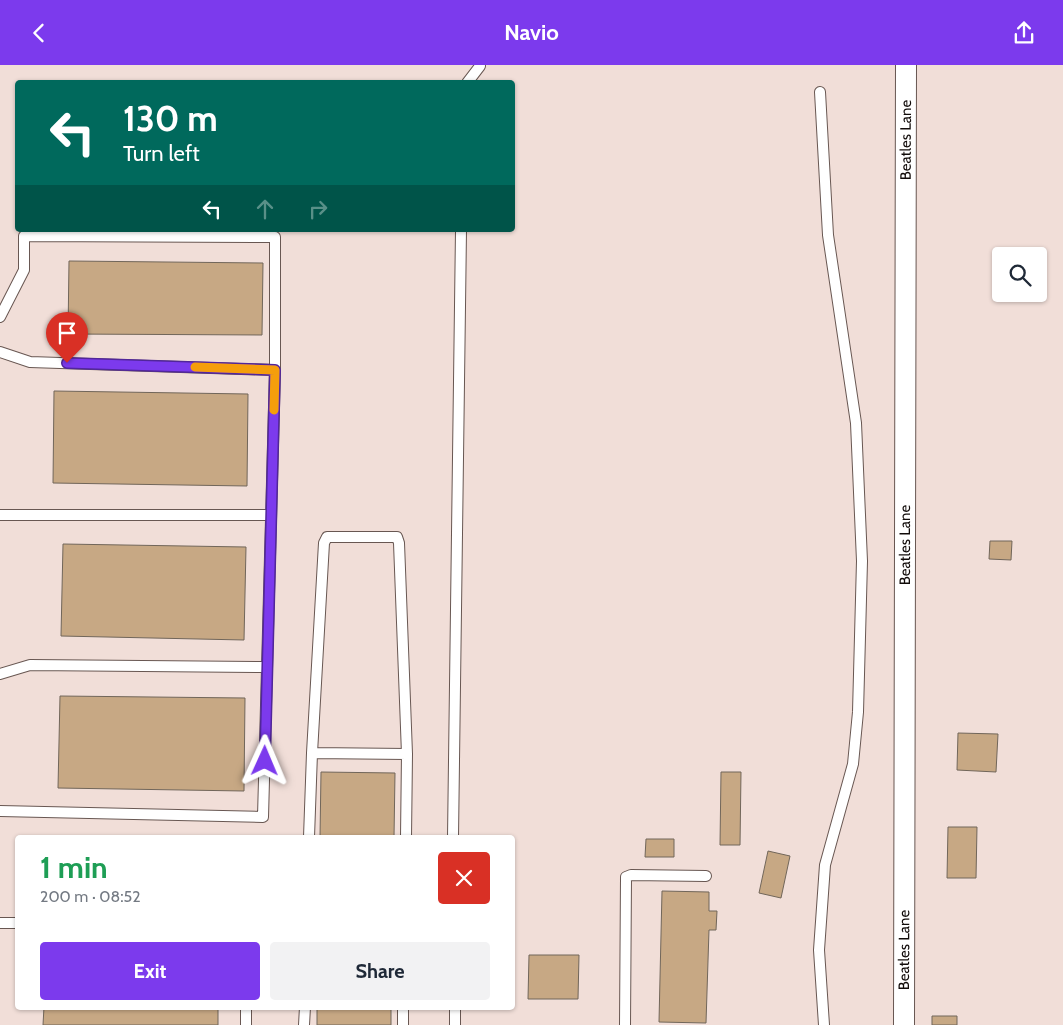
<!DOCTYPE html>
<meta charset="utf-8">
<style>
body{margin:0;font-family:Cabin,sans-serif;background:#f2f2f3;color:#1f2937;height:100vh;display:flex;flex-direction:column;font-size:19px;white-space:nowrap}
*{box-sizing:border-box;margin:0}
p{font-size:16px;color:#747a83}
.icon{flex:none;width:28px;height:28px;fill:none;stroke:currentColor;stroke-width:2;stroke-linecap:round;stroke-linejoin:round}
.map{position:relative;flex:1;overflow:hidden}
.drawer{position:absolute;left:15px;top:770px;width:500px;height:175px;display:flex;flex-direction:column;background:#fff;border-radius:5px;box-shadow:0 1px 4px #0004}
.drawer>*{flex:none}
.top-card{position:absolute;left:15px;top:15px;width:500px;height:152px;border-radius:5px;box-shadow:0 1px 4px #0004;background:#00695c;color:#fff;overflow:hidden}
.buttons{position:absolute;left:992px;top:182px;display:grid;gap:10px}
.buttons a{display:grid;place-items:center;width:55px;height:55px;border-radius:5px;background:#fff;box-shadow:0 1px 4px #0004;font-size:25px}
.pin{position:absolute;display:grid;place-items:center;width:42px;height:42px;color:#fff;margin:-51px -21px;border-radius:50% 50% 50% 0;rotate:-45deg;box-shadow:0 0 5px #0007}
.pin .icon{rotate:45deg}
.me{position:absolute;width:55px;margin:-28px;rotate:1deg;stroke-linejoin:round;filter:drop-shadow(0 0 4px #0008)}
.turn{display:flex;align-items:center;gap:18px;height:105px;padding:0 25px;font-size:22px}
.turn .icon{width:65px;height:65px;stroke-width:2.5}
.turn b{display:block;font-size:35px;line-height:42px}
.lanes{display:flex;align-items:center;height:48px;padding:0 25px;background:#0003;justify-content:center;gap:25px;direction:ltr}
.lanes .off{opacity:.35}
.round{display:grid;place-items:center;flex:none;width:52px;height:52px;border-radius:5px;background:#f2f2f3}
.summary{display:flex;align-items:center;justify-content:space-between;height:85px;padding:0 25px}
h1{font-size:30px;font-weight:700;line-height:38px;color:#1e9e55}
.cta{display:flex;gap:10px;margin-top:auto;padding:10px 25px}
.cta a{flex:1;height:58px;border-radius:5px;background:#7c3aed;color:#fff;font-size:20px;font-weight:700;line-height:58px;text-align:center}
.cta a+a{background:#f2f2f3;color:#1f2937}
header{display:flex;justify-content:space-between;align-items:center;height:65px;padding:0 25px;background:#7c3aed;color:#fff;font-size:22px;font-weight:700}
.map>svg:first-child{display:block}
.building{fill:#c7a884;stroke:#71665a}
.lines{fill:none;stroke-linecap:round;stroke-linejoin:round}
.service-casing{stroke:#685752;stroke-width:12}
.minor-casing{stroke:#685752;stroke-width:22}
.service{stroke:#fff;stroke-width:10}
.minor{stroke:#fff;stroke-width:20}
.route-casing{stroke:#51269a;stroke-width:12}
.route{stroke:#7c3aed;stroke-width:9}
.slow{stroke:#f59e0b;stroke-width:9}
.labels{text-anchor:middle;stroke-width:4;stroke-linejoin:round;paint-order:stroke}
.street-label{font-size:15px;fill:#100a08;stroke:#fff}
</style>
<header><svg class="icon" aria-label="back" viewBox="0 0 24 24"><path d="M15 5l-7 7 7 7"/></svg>Navio<svg class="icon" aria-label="share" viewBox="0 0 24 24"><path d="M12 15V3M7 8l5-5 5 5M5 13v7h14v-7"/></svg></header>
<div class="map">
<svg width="1063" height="960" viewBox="0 0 1063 960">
<rect width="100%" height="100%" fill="#f1ded8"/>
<!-- building -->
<path class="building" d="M 69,196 L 263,198 L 262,270 L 68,269 Z
M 54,326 L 248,329 L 247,421 L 53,418 Z
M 990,476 L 1012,476 L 1011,495 L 989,494 Z
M 63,479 L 246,482 L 244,575 L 61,571 Z
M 60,631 L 245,633 L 244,726 L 58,723 Z
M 958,668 L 998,669 L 996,707 L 957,705 Z
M 321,707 L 395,708 L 394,772 L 320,772 Z
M 721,707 L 741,707 L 740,780 L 720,780 Z
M 948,762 L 977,762 L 976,813 L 947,813 Z
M 646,774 L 674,774 L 674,792 L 645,792 Z
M 768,786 L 790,791 L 781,833 L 759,828 Z
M 662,826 L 709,827 L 709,846 L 717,846 L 716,865 L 709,865 L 706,958 L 659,957 Z
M 529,890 L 579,890 L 578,934 L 528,934 Z
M 44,942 L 218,942 L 218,960 L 43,960 Z
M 317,942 L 391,942 L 391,960 L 317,960 Z
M 932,951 L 957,951 L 957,960 L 932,960 Z"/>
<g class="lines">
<!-- service casing -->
<g class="service-casing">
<path id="service" d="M 467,18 L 480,1
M 820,27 L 828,170 L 856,358 L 862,496 L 858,647 L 853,699 L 825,800 L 819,885 L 824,960
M 0,252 L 24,205 L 24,171 L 275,172 L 275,305 L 30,297 L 0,287
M 0,450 L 271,450
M 0,609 L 30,600 L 267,602
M 312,688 L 407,689
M 0,746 L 263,752 L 275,305
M 309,772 L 312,688 L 324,478 L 327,472 L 397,472 L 399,478 L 407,689 L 406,772
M 453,772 L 461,165
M 0,858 L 18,858
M 246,960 L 246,942
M 304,960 L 305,942
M 403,960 L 403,942
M 455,960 L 455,942
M 625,960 L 626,812 L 631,810 L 706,811"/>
</g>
<!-- minor casing -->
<g class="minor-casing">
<g id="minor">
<path id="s1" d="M 904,960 L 906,0"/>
</g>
</g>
<!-- service -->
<use href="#service" class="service"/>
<!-- minor -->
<use href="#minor" class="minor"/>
</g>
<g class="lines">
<!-- route casing -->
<g class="route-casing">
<path id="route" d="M 67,298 L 275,305 L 265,696"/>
</g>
<!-- route -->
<use href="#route" class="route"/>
<!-- slow -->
<path class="slow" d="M 195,302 L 275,305 L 274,345"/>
</g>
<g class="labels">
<!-- street labels -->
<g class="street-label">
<text dy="5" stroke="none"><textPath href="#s1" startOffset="885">Beatles Lane</textPath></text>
<text dy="5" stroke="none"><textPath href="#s1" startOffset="480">Beatles Lane</textPath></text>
<text dy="5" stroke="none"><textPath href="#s1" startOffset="75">Beatles Lane</textPath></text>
</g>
</g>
</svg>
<div class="buttons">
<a><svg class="icon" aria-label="search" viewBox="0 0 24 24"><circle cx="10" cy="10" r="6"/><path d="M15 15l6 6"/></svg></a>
</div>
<div class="pin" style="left:67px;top:298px;background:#d93025"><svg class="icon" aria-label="arrive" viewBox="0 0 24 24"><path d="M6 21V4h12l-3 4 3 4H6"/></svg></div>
<svg class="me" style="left:265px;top:696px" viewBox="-20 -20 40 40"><path d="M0-17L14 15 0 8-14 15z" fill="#7c3aed" stroke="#fff" stroke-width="4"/></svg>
<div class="top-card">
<div class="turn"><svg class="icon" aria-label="left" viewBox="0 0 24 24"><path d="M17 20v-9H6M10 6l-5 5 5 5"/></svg><div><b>130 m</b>Turn left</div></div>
<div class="lanes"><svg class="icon" aria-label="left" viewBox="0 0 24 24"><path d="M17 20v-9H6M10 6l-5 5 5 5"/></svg><svg class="icon off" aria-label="ahead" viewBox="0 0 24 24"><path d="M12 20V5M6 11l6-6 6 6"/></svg><svg class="icon off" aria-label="right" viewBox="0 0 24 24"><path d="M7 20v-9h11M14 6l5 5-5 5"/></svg></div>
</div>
<section class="drawer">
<div class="summary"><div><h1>1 min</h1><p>200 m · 08:52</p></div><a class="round" style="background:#d93025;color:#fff"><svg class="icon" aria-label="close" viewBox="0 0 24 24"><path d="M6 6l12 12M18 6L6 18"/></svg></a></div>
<div class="cta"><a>Exit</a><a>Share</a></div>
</section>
</div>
